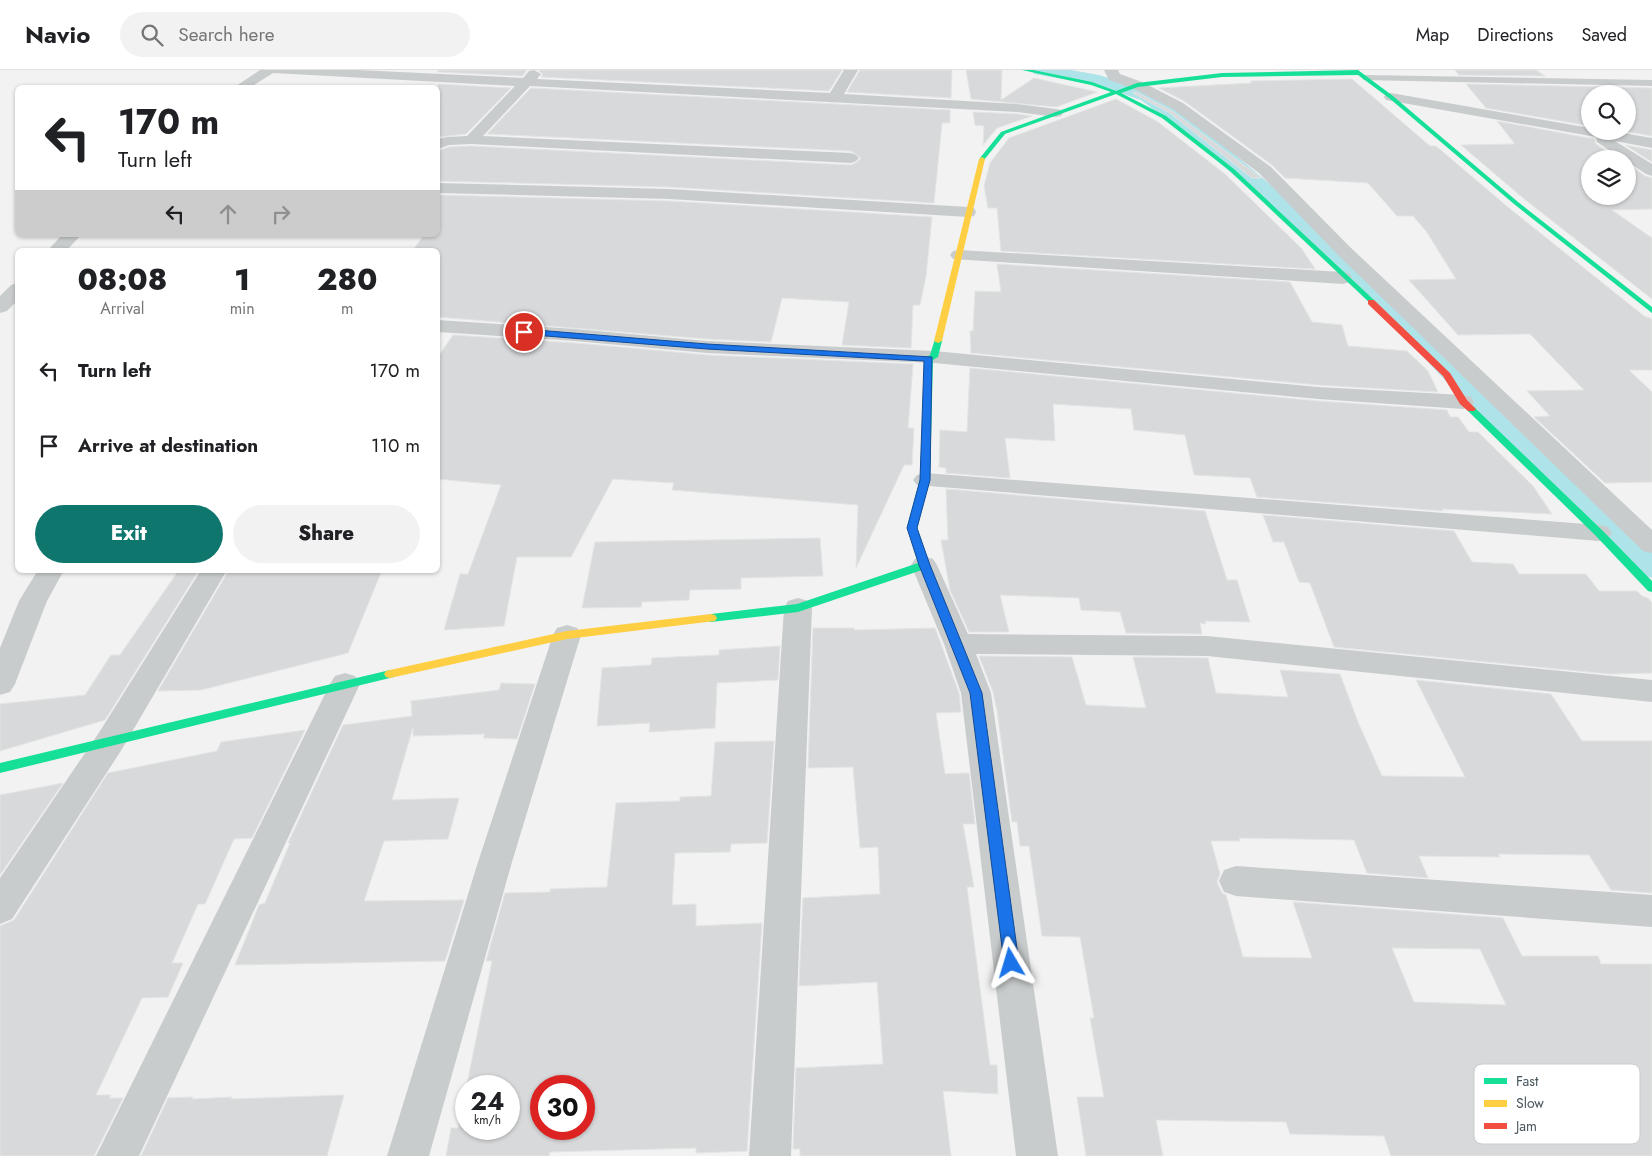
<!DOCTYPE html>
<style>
body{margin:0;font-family:Jost,sans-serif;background:#f2f2f2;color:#202124;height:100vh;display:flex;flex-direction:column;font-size:19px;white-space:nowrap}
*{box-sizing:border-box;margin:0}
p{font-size:16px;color:#757577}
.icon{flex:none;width:28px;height:28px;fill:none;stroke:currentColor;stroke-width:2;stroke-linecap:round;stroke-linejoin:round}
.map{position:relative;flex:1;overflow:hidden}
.side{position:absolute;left:15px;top:178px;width:425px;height:325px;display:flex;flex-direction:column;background:#fff;border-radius:8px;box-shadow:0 1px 4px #0004}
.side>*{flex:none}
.banner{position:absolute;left:15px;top:15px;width:425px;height:152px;border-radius:8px;box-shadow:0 1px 4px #0004;background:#fff;color:#202124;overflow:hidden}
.tools{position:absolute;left:1581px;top:15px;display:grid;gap:10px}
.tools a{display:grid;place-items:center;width:55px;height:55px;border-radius:50%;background:#fff;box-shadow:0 1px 4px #0004;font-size:25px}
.speed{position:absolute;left:455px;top:1005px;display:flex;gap:10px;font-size:25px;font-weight:700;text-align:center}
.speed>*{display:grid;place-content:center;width:65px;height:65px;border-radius:50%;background:#fff;box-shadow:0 1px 4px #0004;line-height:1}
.speed small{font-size:12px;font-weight:400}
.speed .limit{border:8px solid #d22;background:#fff;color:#111}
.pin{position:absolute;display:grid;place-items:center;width:42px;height:42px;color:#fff;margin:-21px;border:2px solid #fff;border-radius:50%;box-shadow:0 1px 5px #0007}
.me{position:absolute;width:55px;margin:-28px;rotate:353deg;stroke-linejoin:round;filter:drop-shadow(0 0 4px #0008)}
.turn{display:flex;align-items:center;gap:18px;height:105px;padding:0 20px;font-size:22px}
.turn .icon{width:65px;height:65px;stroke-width:2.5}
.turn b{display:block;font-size:35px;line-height:42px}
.lanes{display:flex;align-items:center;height:48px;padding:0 20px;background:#0003;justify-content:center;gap:25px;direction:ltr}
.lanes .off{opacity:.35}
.eta{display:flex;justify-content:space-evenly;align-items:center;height:85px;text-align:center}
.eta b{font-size:30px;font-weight:800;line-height:35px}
.button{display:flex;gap:10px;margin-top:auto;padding:10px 20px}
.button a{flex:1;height:58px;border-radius:30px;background:#0f766e;color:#fff;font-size:20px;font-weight:800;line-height:58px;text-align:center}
.button a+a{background:#f2f2f2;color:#202124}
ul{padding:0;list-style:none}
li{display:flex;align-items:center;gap:15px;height:75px;padding:0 20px}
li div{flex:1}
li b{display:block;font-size:19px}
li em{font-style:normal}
header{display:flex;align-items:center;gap:30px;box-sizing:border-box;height:70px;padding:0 25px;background:#fff;border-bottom:1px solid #e0e0e0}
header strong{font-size:24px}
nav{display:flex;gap:28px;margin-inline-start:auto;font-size:18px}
.search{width:350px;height:45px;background:#f2f2f2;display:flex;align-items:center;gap:12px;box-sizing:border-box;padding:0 18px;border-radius:28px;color:#757577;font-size:19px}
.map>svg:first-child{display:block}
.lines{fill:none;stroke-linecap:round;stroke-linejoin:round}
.canal{fill:#afe3ea;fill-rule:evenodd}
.building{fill:#d8d9da;stroke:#e3e4e4;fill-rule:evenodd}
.lane{fill:#c9cccd;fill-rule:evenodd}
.street{fill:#c9cccd;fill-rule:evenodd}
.fast{fill:#16e098;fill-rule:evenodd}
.slow{fill:#ffcf43;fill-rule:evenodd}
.jam{fill:#f24e42;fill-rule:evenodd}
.route{fill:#1a73e8;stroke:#114b97}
.key{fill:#fff;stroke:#c8ccce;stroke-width:1}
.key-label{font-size:14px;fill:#49555d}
</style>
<header>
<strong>Navio</strong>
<div class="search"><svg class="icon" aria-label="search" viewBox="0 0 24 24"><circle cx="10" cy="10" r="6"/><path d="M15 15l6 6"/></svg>Search here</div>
<nav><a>Map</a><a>Directions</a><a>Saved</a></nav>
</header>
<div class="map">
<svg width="1652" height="1086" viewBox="0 0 1652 1086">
<rect width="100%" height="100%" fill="#f2f2f2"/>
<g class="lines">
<!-- canal -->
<path class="canal" d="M 1031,0 L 1071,0 L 1099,5 L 1153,22 L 1208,62 L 1298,138 L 1415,247 L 1495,330 L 1652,476 L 1652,508 L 1640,504 L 1475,342 L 1397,259 L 1282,148 L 1194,70 L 1141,30 L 1096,15 L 1034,4 Z"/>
</g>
<!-- building -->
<path class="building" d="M 438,0 L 527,0 L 522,6 L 438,2 Z
M 538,0 L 842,0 L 829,21 L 541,7 L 543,4 Z
M 860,0 L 952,0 L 951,28 L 847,22 Z
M 966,0 L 1002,0 L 1001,30 L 1034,8 L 1097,22 L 1056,37 L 971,29 Z
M 1455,0 L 1536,0 L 1545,6 L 1459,5 Z
M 1352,9 L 1430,76 L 1436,76 L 1509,138 L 1644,246 L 1652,249 L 1652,300 L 1629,300 L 1652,322 L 1652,412 L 1605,413 L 1534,347 L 1550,346 L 1527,321 L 1584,320 L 1530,264 L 1458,265 L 1409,210 L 1456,209 L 1426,161 L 1413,146 L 1397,146 L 1368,113 L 1285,108 L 1272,95 L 1184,31 L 1159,18 L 1252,13 L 1250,11 Z
M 438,14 L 511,18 L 466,64 L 438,67 Z
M 1466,14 L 1652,18 L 1652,66 L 1624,61 L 1628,61 L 1628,24 L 1590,24 L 1590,56 L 1486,38 Z
M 531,18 L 950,40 L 950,53 L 942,53 L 934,133 L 669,117 L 438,111 L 438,81 L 449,77 L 471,76 L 851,95 L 857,92 L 861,88 L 851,81 L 487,64 Z
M 1136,22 L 1172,41 L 1261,108 L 1252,108 L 1170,43 L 1133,23 Z
M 1116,29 L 1158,52 L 1225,104 L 1302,179 L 1315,199 L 1001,181 L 997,138 L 988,138 L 984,116 L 990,93 L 1009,68 Z
M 973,42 L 1017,44 L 1032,46 L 997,58 L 983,75 L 984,56 L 975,55 Z
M 1497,51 L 1594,69 L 1596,74 L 1618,89 L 1590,89 L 1590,126 L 1628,126 L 1628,94 L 1645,106 L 1652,108 L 1652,139 L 1612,140 L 1652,168 L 1652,229 L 1523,128 L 1461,75 L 1515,74 Z
M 1625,75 L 1652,80 L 1652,92 Z
M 438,125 L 669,131 L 932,147 L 926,206 L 920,235 L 913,235 L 911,278 L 842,275 L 849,232 L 782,228 L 771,272 L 707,269 L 438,247 L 438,180 L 413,180 L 424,165 L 438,165 Z
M 997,194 L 1290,212 L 1312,252 L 1342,255 L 1348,276 L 1407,281 L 1428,301 L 1438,322 L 1318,315 L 971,283 L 970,261 L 973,261 L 975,221 L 1001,222 Z
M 453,265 L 575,273 L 707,285 L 913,294 L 908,358 L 914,358 L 912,395 L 904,395 L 856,498 L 858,435 L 672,420 L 674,413 L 613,409 L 571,487 L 517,487 L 504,556 L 444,560 L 460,504 L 468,504 L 501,415 L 438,409 L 438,287 Z
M 970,298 L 1318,331 L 1447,340 L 1450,347 L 1458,347 L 1469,362 L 1478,362 L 1533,416 L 1552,444 L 1442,439 L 1443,441 L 1257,427 L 1250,408 L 1194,405 L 1185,365 L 1134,360 L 1131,339 L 1053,334 L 1055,371 L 1005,368 L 1010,408 L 946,403 L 946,398 L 939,397 L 940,360 L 967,362 Z
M 946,419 L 1205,441 L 1227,510 L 1237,510 L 1250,552 L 1205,551 L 1206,554 L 1200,553 L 1202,564 L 1126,563 L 1120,542 L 1081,540 L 1079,528 L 1000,525 L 1009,562 L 969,562 L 950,520 L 941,470 L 948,470 Z
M 1263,445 L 1454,461 L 1472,492 L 1513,494 L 1519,504 L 1586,504 L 1599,521 L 1637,521 L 1642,526 L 1648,528 L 1652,533 L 1652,603 L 1609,604 L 1334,577 L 1310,513 L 1299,512 L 1284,472 L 1273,472 Z
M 820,468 L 823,506 L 741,508 L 741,519 L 690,520 L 689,530 L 642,532 L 641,537 L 582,538 L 595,472 Z
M 179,500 L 199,500 L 105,650 L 0,681 L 0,634 L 85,625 L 111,585 L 120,585 Z
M 229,500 L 382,500 L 348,583 L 201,620 L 158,621 Z
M 813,558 L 854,558 L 854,560 L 935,558 L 959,623 L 961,642 L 936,643 L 945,704 L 969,703 L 975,754 L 963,754 L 974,817 L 967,817 L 990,995 L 997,995 L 998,1024 L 943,1021 L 951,1086 L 800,1086 L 800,1079 L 793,1079 L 796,998 L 883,994 L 877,912 L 799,916 L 803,828 L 880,824 L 878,777 L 860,778 L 853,697 L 808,698 Z
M 780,576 L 778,610 L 717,613 L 715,658 L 649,662 L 650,653 L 597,656 L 602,598 L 651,595 L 652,588 L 719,585 L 719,580 Z
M 979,586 L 1072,587 L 1086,635 L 1146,638 L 1133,587 L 1208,588 L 1216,623 L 1288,627 L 1280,600 L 1340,604 L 1358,652 L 1382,706 L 1465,707 L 1416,610 L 1551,624 L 1582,671 L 1652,671 L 1652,823 L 1611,820 L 1589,785 L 1498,784 L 1500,787 L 1419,786 L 1428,808 L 1367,803 L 1354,770 L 1239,768 L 1240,771 L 1211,771 L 1220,804 L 1217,812 L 1222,823 L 1226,825 L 1243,887 L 1312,888 L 1293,832 L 1503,848 L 1522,886 L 1598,886 L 1601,894 L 1652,894 L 1652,1086 L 1391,1086 L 1384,1066 L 1290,1064 L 1286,1052 L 1156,1050 L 1163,1086 L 1086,1086 L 1077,1027 L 1104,1027 L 1090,948 L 1094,948 L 1080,867 L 1042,866 L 1029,776 L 1020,776 L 1017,752 L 1012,752 L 997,641 L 993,622 ZM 1392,878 L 1480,879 L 1506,935 L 1414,932 Z
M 501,613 L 535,614 L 517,669 L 483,668 L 485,664 L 413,666 L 413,657 L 392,730 L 459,728 L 448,769 L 384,771 L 364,831 L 464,830 L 445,891 L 235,895 L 259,835 L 265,833 L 290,773 L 288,773 L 343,655 L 412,646 L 411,631 L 499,620 Z
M 305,660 L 252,768 L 234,769 L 205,834 L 198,834 L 172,893 L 183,893 L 168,927 L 142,928 L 96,1025 L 111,1025 L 109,1028 L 123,1028 L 94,1086 L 0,1086 L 0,856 L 14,850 L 108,703 L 217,681 L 221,672 Z
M 774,671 L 767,773 L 731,774 L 730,782 L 675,783 L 672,835 L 696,834 L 696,856 L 762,853 L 747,1081 L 696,1083 L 696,1078 L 550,1082 L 549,1086 L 446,1086 L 451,1058 L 458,1058 L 492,891 L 486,891 L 505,823 L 550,822 L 550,819 L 607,817 L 616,733 L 680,731 L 680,727 L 711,726 L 715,672 ZM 466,1016 L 509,1016 L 509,1059 L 466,1059 ZM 541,1016 L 584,1016 L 584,1059 L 541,1059 Z
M 63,713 L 0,805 L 0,725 Z
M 344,1025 L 327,1086 L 141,1086 L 168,1028 L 193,1027 L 192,1029 L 232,1027 L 231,1029 Z"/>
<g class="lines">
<!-- lane -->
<path class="lane" d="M 1366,5 L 1652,10 L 1652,16 L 1363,10 L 1363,6 Z"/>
<!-- street -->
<path class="street" d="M 260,0 L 358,0 L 523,8 L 529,1 L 534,0 L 541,4 L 537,9 L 830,23 L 844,0 L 858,0 L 844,24 L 1017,34 L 1056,39 L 1061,40 L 1063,43 L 1061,46 L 1056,47 L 1017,42 L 530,16 L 483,66 L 851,83 L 856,85 L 859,88 L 856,91 L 851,93 L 471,74 L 449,75 L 438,79 L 438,69 L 447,67 L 467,66 L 515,16 L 273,3 L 249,18 L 233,18 Z
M 1104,0 L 1118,0 L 1120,4 L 1142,12 L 1183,33 L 1271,97 L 1350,177 L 1652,460 L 1652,483 L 1643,481 L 1338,185 L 1259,103 L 1173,39 L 1132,18 L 1109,10 Z
M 1391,23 L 1590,58 L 1590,61 L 1611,61 L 1652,68 L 1652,78 L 1615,71 L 1652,94 L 1652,106 L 1646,104 L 1628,92 L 1628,89 L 1622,89 L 1597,72 L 1596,67 L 1386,30 L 1384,27 L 1386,24 Z
M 438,113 L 669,119 L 968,137 L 974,138 L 976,142 L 974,146 L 968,147 L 669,129 L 438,123 Z
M 62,165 L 81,165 L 67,180 L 48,180 Z
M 959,180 L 1343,202 L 1350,204 L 1352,208 L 1350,212 L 1343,214 L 953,189 L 950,185 L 953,181 Z
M 18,213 L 18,230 L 7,241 L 0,243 L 0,226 L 11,215 Z
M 438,250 L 575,259 L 707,271 L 934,281 L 1318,317 L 1463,325 L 1471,327 L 1474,332 L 1471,337 L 1463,339 L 1318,329 L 934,293 L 707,283 L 575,271 L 438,262 Z
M 925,403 L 1599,455 L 1608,457 L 1612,463 L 1608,469 L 1599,471 L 917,415 L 913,410 L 917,405 Z
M 924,486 L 933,489 L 937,495 L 968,564 L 1207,566 L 1652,610 L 1652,632 L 1207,586 L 976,584 L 991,623 L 1058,1086 L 1016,1086 L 961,623 L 944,574 L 911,495 L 915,489 Z
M 38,500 L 64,500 L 47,531 L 15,614 L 10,622 L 0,625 L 0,578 L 19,531 Z
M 201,500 L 227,500 L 122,679 L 12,849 L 0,854 L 0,808 L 100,661 Z
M 798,528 L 808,531 L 812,538 L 791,1086 L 749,1086 L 784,538 L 788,531 Z
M 567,555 L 577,558 L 581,565 L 512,792 L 429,1086 L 387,1086 L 478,792 L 553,565 L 557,558 Z
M 345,603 L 355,606 L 360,614 L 139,1086 L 96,1086 L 330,614 L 335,606 Z
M 1236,796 L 1652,825 L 1652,857 L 1236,826 L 1224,822 L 1219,811 L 1224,800 Z"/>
<!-- fast -->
<path class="fast" d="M 1022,0 L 1033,0 L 1092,12 L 1116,21 L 1137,13 L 1222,3 L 1358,0 L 1393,26 L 1518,132 L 1652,237 L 1652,243 L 1514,134 L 1389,28 L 1358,5 L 1222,7 L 1138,17 L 1121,23 L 1166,46 L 1234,99 L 1374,230 L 1375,232 L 1371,234 L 1230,101 L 1162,48 L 1116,24 L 1005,64 L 984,90 L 980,90 L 980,88 L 1001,62 L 1111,22 L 1091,15 Z
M 935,269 L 938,269 L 942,271 L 938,287 L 933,290 L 930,410 L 917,457 L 929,495 L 928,498 L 798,542 L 711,552 L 707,551 L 705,548 L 707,545 L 711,544 L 797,534 L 918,493 L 907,457 L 920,410 L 925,288 L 930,285 Z
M 1471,336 L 1474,337 L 1603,461 L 1652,511 L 1652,522 L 1648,521 L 1595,465 L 1468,341 L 1466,339 Z
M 390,600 L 394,601 L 396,604 L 394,607 L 0,703 L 0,693 Z"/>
<!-- slow -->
<path class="slow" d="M 982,87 L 985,89 L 942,271 L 938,273 L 934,271 L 979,89 Z
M 711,544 L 715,545 L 717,548 L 715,551 L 567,569 L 390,608 L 386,607 L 384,604 L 386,601 L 390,600 L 567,561 Z"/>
<!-- jam -->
<path class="jam" d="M 1368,230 L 1374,230 L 1450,303 L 1467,330 L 1476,339 L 1474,341 L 1468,341 L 1460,334 L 1443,306 L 1368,234 Z"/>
</g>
<!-- route -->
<path class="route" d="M 524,259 L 707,274 L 932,287 L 930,410 L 917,458 L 930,495 L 982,623 L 1019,893 L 1017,898 L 1011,900 L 1006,898 L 1004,893 L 970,623 L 919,495 L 907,458 L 920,410 L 924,291 L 707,279 L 521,264 L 520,262 Z"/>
<!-- legend -->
<rect x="1474" y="994" width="166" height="80" rx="8" class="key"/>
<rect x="1484" y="1008" width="23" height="6" fill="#16e098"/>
<rect x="1484" y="1030" width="23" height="7" fill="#ffcf43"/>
<rect x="1484" y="1053" width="23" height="6" fill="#f24e42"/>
<g class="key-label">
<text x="1516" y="1016">Fast</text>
<text x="1516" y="1038">Slow</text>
<text x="1516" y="1061">Jam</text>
</g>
</svg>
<div class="tools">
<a><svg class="icon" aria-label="search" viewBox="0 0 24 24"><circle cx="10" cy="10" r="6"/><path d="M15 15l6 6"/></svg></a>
<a><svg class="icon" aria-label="layers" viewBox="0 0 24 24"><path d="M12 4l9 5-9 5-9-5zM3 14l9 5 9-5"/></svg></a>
</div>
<div class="speed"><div>24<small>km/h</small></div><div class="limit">30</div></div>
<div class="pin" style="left:524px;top:262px;background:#d93025"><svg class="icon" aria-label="arrive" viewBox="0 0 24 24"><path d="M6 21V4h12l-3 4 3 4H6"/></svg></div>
<svg class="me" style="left:1011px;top:893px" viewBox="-20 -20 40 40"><path d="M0-17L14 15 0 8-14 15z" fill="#1a73e8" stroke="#fff" stroke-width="4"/></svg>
<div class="banner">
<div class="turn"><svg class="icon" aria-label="left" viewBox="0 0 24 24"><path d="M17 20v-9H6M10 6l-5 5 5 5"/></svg><div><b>170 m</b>Turn left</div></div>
<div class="lanes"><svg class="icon" aria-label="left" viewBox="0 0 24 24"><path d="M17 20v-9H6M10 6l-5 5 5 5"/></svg><svg class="icon off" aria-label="ahead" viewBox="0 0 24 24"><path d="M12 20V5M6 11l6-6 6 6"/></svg><svg class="icon off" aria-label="right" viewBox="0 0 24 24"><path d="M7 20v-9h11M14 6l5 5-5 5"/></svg></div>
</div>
<section class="side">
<div class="eta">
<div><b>08:08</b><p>Arrival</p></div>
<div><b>1</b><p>min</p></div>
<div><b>280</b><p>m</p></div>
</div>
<ul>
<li><svg class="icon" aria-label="left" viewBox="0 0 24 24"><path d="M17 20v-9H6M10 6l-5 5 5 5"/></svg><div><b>Turn left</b></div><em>170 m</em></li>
<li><svg class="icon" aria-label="arrive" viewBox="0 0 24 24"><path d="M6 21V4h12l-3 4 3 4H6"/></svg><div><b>Arrive at destination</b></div><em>110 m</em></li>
</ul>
<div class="button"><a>Exit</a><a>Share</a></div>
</section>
</div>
